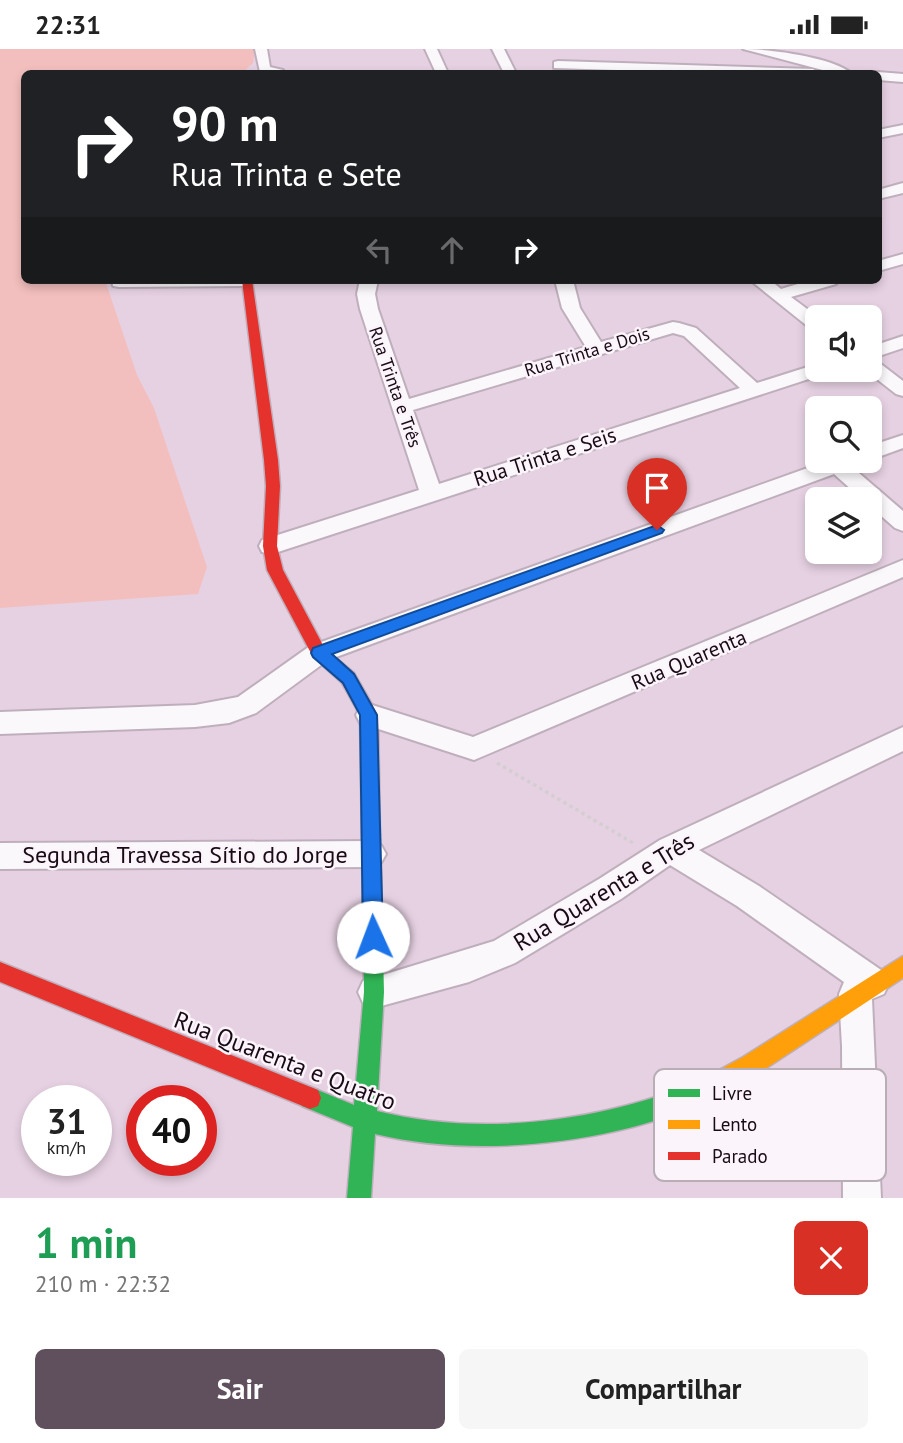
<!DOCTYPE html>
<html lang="pt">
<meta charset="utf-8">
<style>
body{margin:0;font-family:"PT Sans",sans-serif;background:#f6f6f6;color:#222;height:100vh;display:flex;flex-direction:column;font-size:26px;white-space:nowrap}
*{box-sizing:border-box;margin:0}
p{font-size:23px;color:#767676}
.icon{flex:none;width:38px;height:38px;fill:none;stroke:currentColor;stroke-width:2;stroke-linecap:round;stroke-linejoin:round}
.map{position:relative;height:1149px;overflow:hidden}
.panel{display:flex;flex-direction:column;background:#fff;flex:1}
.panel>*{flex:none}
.top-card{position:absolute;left:21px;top:21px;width:861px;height:214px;border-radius:10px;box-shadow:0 4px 10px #0003;background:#202124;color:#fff;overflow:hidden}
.buttons{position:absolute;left:805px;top:256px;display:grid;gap:14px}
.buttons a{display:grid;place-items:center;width:77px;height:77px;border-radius:10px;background:#fff;box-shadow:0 4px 10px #0003;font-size:35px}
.speed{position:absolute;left:21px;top:1036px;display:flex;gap:14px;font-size:35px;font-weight:700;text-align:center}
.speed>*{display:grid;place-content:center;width:91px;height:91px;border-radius:50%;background:#fff;box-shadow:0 4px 10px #0003;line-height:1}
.speed small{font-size:18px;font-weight:400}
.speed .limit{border:10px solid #d22;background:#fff;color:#111}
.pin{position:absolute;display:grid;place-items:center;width:60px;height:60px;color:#fff;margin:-72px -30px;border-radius:50% 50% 50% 0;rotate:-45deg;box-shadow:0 0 7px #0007}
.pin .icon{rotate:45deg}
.me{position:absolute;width:77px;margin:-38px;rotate:358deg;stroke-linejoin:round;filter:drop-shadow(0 0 5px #0008)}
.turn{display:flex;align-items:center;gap:24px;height:147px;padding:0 35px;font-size:32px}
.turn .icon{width:91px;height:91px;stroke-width:2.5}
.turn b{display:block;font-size:49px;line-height:60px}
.lanes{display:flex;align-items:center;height:66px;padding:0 35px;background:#0003;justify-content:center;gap:35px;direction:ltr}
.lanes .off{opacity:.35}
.round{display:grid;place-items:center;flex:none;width:74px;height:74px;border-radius:10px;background:#f6f6f6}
.overview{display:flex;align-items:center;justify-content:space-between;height:119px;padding:0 35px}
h1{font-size:42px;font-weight:700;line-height:52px;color:#1e9e55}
.button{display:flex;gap:14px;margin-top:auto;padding:14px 35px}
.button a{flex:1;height:80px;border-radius:10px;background:#60505d;color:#fff;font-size:28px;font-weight:700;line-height:80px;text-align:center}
.button a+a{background:#f6f6f6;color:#222}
.status{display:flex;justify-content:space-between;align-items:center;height:49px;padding:0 35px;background:#fff;direction:ltr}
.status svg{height:19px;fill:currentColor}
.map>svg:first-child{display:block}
.green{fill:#f3bfbe}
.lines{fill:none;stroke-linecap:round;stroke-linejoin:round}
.street-casing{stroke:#bfafbc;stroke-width:4}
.fast-casing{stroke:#bfafbc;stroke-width:3}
.slow-casing{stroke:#bfafbc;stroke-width:3}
.jam-casing{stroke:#bfafbc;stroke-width:3}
.path{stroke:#d4ced3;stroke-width:3.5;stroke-dasharray:3.5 3.5;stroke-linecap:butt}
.street{fill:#fbf8fb;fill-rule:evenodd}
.fast{fill:#30b455;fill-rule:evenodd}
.slow{fill:#ff9f0a;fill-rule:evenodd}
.jam{fill:#e5322d;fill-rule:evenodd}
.route{fill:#1a73e8;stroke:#114b97;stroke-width:2}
.labels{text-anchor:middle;stroke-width:5;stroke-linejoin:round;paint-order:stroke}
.far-street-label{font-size:18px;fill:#180b16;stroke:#fcf4fb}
.street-label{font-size:21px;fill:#180b16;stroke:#fcf4fb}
.near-street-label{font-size:24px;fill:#180b16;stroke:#fcf4fb}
.key{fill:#fcf4fb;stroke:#b8aeb6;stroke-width:2}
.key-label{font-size:19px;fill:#180b16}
</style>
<div class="status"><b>22:31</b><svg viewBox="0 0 49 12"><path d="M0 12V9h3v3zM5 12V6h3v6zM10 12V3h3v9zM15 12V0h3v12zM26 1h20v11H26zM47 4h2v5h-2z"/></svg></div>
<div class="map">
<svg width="903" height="1149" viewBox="0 0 903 1149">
<rect width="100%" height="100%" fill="#e6d1e2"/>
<!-- green -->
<path class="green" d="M 0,0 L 255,0 L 253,14 L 242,24 L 24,24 L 24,231 L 105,231 L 137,326 L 154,359 L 207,518 L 198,545 L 0,559 Z"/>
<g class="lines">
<!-- street casing -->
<g class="street-casing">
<path id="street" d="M 255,0 L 267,0 L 270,18 L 283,21 L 285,24 L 260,23 Z
M 425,0 L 437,0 L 448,24 L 436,24 Z
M 492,0 L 504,0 L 516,24 L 504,24 Z
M 743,0 C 769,0 832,8 851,24 L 834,24 Z
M 558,12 L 813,20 L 819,24 L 710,24 L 554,19 L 554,13 Z
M 878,23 L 903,25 L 903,33 L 878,31 L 878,24 L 873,24 Z
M 903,76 L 903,84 L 878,89 L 878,81 Z
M 903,134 L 903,144 L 878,150 L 878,141 Z
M 903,205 L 903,215 L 878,222 L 878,212 Z
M 112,231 L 255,231 L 256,232 L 247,237 L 119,238 L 113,237 Z
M 360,231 L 378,231 L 375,245 L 378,260 L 409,350 L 586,298 L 562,259 L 555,231 L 573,231 L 580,259 L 601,293 L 673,273 L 679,274 L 696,279 L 757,334 L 817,315 L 817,320 L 829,320 L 827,324 L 278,503 L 270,505 L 262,503 L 259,497 L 262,491 L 419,441 L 360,260 L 357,245 ZM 673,284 L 684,287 L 740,339 L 439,435 L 413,361 Z
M 750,231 L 770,231 L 781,240 L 811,231 L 839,231 L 836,235 L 791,248 L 818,268 L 817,281 L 811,280 Z
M 903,287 L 903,299 L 870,310 L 870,298 Z
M 870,310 L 877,312 L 903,332 L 903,347 L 896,345 L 864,320 L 870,320 Z
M 903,386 L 903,399 L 870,411 L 870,397 Z
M 830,411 L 861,411 L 852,418 L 903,462 L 903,482 L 895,479 L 870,457 L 870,450 L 862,450 L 834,425 L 328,611 L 256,664 L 229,674 L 195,678 L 0,685 L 0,663 L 195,656 L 238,648 L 310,597 Z
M 903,511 L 903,528 L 474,711 L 360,674 L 356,666 L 360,658 L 369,655 L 473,688 Z
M 903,678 L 903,702 L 699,801 L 759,837 L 884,923 L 889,934 L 884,945 L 872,950 L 881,1149 L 843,1149 L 842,997 L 839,945 L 844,933 L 737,857 L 670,816 L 621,850 L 515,914 L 469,933 L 374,959 L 363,954 L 358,943 L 363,932 L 494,892 L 599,830 L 660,791 Z
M 371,792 L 381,796 L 386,805 L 381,814 L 371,818 L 0,820 L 0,794 Z"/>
</g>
<!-- fast casing -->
<g class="fast-casing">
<path id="fast" d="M 371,783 L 378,785 L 380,791 L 384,943 L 377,1062 C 484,1089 604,1072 705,1030 L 713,1033 L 716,1041 L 713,1049 C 618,1095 477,1110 375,1085 L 371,1149 L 347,1149 L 353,1078 L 302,1057 L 299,1049 L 302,1041 L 310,1038 L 354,1056 L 364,943 L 362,791 L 364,785 Z"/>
</g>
<!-- slow casing -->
<g class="slow-casing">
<path id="slow" d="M 903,907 L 903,929 L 759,1024 L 705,1052 L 697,1049 L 694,1041 L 697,1033 L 743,1008 Z"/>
</g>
<!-- jam casing -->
<g class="jam-casing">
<path id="jam" d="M 242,231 L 252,231 L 278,411 L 280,437 L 277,497 L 283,521 L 325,600 L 354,624 L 378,666 L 380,791 L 378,797 L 371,799 L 364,797 L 362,791 L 360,666 L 342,634 L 313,608 L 267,521 L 263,497 L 266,437 L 264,411 Z
M 0,913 L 318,1041 L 321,1049 L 318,1057 L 310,1060 L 0,933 Z"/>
</g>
<!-- path -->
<path class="path" d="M 497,714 L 635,795"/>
<!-- street -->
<use href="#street" class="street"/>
<!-- fast -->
<use href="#fast" class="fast"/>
<!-- slow -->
<use href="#slow" class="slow"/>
<!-- jam -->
<use href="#jam" class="jam"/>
</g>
<!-- route -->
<path class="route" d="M 657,476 L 664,481 L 662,484 L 332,605 L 354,625 L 377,666 L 383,888 L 380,895 L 373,898 L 366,895 L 363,888 L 360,666 L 343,634 L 313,608 L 311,604 L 313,599 Z"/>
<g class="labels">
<!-- far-street labels -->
<g class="far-street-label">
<text transform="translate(587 303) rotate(-17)" y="6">Rua Trinta e Dois</text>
<text transform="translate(395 338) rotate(71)" y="6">Rua Trinta e Três</text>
</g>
<!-- street labels -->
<g class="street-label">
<text transform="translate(545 408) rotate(-18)" y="7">Rua Trinta e Seis</text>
<text transform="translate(689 611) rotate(-23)" y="7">Rua Quarenta</text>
</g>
<!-- near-street labels -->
<g class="near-street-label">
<text x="185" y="814">Segunda Travessa Sítio do Jorge</text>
<text transform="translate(604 843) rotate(-31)" y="8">Rua Quarenta e Três</text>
<text transform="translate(285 1012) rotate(21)" y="8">Rua Quarenta e Quatro</text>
</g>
</g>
<!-- legend -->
<rect x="654" y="1020" width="232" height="112" rx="10" class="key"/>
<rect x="668" y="1040" width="32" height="8" fill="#30b455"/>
<rect x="668" y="1071" width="32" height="9" fill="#ff9f0a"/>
<rect x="668" y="1103" width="32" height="8" fill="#e5322d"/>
<g class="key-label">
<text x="712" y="1051">Livre</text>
<text x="712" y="1082">Lento</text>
<text x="712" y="1114">Parado</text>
</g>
</svg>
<div class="buttons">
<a><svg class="icon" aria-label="sound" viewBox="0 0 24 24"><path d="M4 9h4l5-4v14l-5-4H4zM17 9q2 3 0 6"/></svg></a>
<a><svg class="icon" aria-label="search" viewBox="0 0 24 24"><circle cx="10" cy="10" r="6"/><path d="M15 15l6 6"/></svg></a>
<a><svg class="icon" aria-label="layers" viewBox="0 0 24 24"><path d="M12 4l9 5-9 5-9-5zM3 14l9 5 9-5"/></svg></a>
</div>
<div class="speed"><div>31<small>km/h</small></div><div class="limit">40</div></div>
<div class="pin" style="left:657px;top:481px;background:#d93025"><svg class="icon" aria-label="arrive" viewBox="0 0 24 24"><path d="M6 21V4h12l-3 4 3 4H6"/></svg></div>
<svg class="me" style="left:373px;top:888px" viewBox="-20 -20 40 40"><circle r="19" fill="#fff"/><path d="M0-13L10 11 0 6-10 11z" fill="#1a73e8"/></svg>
<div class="top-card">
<div class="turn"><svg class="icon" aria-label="right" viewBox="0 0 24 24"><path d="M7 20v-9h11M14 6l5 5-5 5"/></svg><div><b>90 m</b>Rua Trinta e Sete</div></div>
<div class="lanes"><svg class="icon off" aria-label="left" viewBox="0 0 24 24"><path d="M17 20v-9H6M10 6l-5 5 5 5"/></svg><svg class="icon off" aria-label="ahead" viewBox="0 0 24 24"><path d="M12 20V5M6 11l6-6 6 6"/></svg><svg class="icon" aria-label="right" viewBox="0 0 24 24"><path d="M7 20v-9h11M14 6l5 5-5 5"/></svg></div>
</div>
</div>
<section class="panel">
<div class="overview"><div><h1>1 min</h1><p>210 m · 22:32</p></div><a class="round" style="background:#d93025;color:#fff"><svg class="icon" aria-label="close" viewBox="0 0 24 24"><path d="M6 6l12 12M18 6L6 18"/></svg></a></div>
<div class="button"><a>Sair</a><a>Compartilhar</a></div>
</section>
